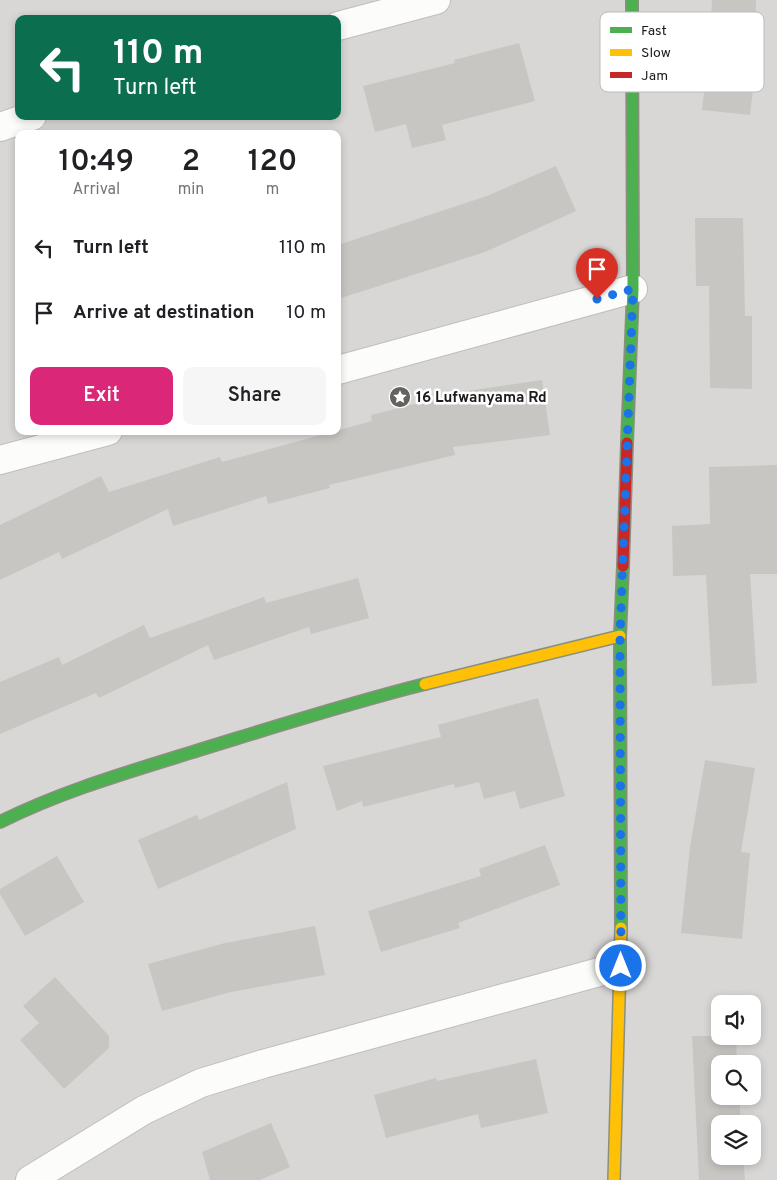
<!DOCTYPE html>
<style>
body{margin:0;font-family:Overpass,sans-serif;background:#f6f6f6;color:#202124;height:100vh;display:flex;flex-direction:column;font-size:19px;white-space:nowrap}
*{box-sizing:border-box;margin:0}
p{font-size:16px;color:#757577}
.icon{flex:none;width:28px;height:28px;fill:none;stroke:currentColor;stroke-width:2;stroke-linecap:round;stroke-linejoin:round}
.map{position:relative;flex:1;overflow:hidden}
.drawer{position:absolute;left:15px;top:130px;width:326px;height:305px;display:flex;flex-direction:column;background:#fff;border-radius:10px;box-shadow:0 2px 8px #0003}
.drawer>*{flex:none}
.banner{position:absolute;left:15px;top:15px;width:326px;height:105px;border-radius:10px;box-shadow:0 2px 8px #0003;background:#0b6e4f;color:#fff;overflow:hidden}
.fabs{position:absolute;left:711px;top:995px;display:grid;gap:10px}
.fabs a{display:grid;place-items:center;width:50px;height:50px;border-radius:10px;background:#fff;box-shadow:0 2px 8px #0003;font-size:25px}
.pin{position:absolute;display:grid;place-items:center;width:42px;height:42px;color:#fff;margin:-51px -21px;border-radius:50% 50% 50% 0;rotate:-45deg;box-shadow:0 0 5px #0007}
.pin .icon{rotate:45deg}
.me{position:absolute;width:55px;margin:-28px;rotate:0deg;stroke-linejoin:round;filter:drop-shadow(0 0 4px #0008)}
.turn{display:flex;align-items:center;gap:18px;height:105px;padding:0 15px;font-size:22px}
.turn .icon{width:65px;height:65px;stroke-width:2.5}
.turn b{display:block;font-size:35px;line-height:42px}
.eta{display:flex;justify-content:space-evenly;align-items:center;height:85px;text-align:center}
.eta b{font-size:30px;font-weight:600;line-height:35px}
.button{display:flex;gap:10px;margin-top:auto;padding:10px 15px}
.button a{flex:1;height:58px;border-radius:10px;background:#db2777;color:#fff;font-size:20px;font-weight:600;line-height:58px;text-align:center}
.button a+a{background:#f6f6f6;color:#202124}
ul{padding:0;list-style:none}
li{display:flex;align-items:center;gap:15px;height:65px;padding:0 15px}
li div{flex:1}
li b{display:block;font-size:19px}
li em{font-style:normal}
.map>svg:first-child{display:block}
.residential{fill:#d8d7d5;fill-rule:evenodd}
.building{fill:#c7c6c3}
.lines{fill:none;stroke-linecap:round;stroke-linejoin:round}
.street-casing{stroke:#bfbebc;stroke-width:30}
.fast-casing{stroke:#8b907e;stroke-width:14}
.slow-casing{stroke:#8b907e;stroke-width:14}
.jam-casing{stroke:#8b907e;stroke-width:14}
.street{stroke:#fcfcfb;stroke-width:28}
.fast{stroke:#4caf50;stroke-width:11}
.slow{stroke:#ffc107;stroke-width:11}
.jam{stroke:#c62828;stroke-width:11}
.route{stroke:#1a73e8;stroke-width:9;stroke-dasharray:0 16.2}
.labels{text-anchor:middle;stroke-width:5;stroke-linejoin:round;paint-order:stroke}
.poi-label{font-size:15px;font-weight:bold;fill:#1b1b1b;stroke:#fff;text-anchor:start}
.key{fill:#fff;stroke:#bbb;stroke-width:1}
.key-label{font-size:14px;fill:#1b1b1b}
</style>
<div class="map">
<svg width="777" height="1180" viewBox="0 0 777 1180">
<rect width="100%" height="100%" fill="#e9e8e3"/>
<!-- residential -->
<path class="residential" d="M 0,0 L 777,0 L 777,1180 L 0,1180 ZM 19,19 L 338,19 L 338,116 L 19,116 ZM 19,134 L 338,134 L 338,431 L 19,431 ZM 720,1004 L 752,1004 L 752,1036 L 720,1036 ZM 720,1064 L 752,1064 L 752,1096 L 720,1096 ZM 720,1124 L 752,1124 L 752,1156 L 720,1156 Z"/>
<!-- building -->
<path class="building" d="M 712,0 L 756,0 L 755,45 L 758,45 L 750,115 L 702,110 L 710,40 Z
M 519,43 L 535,101 L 442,125 L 446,140 L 412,148 L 406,124 L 375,132 L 363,86 L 455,63 L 454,60 Z
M 556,166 L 576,211 L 485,252 L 338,299 L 338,245 L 487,196 Z
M 695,218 L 743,218 L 745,316 L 752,316 L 752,389 L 710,388 L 709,286 L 696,286 Z
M 542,380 L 550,435 L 453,447 L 455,455 L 329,485 L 330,488 L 268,504 L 266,496 L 173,526 L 168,509 L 62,559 L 59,552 L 0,580 L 0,525 L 101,476 L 109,492 L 220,457 L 222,462 L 372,421 L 371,415 L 467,391 Z
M 777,465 L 777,574 L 750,574 L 757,683 L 712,686 L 706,575 L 673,576 L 672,526 L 710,524 L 709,467 Z
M 358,578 L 369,618 L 311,634 L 309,627 L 214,660 L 208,645 L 99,698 L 96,693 L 0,734 L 0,682 L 59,657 L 62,665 L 144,625 L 150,638 L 264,597 L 266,603 Z
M 538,698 L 565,796 L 520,809 L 515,791 L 484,799 L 479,782 L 455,788 L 454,784 L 363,807 L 362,801 L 337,811 L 323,766 L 441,737 L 438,725 Z
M 705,760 L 755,768 L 741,852 L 750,853 L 742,939 L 681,933 L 690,847 Z
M 287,782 L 296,829 L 158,889 L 138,840 L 197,815 L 199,820 Z
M 545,845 L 560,885 L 458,923 L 460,928 L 381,952 L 368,911 L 481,876 L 479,869 Z
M 57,856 L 84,902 L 25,936 L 0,894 L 0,889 Z
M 315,926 L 325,975 L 231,992 L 162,1011 L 148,964 L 225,943 Z
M 55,977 L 109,1036 L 109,1048 L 64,1089 L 20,1040 L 39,1023 L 23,1006 Z
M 692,1036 L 736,1036 L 737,1064 L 720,1064 L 720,1096 L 739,1096 L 741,1124 L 720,1124 L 720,1156 L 743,1156 L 745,1180 L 699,1180 Z
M 536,1059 L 548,1113 L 481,1128 L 478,1114 L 386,1138 L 374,1095 L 436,1078 L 437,1081 Z
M 271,1123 L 290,1167 L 260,1180 L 210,1180 L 202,1152 Z"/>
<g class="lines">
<!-- street casing -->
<g class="street-casing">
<path id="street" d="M 338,26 L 436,0
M 0,127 L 32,116
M 338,370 L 633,289
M 0,460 L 108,431
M 30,1180 L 144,1110 L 201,1083 L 263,1064 L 621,966"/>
</g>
<!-- fast casing -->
<g class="fast-casing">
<path id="fast" d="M 627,443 L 633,289 L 632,0
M 0,822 C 64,790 132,771 199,750 C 274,727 349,703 425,684
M 621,928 L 620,636 L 623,566"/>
</g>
<!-- slow casing -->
<g class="slow-casing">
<path id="slow" d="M 425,684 L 620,636
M 614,1180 L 621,928"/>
</g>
<!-- jam casing -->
<g class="jam-casing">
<path id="jam" d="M 623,566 L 627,443"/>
</g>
<!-- street -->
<use href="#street" class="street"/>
<!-- fast -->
<use href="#fast" class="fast"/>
<!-- slow -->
<use href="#slow" class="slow"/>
<!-- jam -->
<use href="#jam" class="jam"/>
</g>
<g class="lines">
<!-- route -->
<path class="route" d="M 597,299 L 633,289 L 620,636 L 621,966"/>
</g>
<!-- icons -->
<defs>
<g id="sight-disc" transform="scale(1.125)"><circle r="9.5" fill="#636361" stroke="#fff"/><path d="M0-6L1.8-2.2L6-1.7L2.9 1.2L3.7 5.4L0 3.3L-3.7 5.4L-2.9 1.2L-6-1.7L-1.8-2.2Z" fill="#fff"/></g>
</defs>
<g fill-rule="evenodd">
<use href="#sight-disc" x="400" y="397"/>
</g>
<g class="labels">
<!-- poi labels -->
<g class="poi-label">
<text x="416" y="402">16 Lufwanyama Rd</text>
</g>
</g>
<!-- legend -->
<rect x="600" y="12" width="164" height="80" rx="8" class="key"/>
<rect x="610" y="27" width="22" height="6" fill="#4caf50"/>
<rect x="610" y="49" width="22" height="7" fill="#ffc107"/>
<rect x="610" y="72" width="22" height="6" fill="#c62828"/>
<g class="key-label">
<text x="641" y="35">Fast</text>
<text x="641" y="57">Slow</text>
<text x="641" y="80">Jam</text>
</g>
</svg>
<div class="fabs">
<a><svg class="icon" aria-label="sound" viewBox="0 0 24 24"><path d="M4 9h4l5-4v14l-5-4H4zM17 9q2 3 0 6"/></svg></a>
<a><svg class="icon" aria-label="search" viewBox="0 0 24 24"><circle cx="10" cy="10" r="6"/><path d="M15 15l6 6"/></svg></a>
<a><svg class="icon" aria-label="layers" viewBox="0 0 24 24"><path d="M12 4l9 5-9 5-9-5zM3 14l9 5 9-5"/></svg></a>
</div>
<div class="pin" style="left:597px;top:299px;background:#d93025"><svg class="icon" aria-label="arrive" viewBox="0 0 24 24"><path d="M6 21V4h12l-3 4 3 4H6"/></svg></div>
<svg class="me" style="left:621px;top:966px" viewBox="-20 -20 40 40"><circle r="17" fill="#1a73e8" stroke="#fff" stroke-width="3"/><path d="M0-11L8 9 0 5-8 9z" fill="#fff"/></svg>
<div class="banner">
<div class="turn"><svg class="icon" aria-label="left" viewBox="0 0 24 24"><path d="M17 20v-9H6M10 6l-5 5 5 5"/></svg><div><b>110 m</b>Turn left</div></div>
</div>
<section class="drawer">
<div class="eta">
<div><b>10:49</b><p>Arrival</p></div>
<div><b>2</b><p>min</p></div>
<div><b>120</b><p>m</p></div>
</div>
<ul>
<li><svg class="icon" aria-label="left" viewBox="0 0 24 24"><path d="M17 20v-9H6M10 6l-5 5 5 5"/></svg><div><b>Turn left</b></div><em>110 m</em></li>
<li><svg class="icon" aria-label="arrive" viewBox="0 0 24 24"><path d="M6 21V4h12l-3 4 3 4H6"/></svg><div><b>Arrive at destination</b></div><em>10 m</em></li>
</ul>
<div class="button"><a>Exit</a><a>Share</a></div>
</section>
</div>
